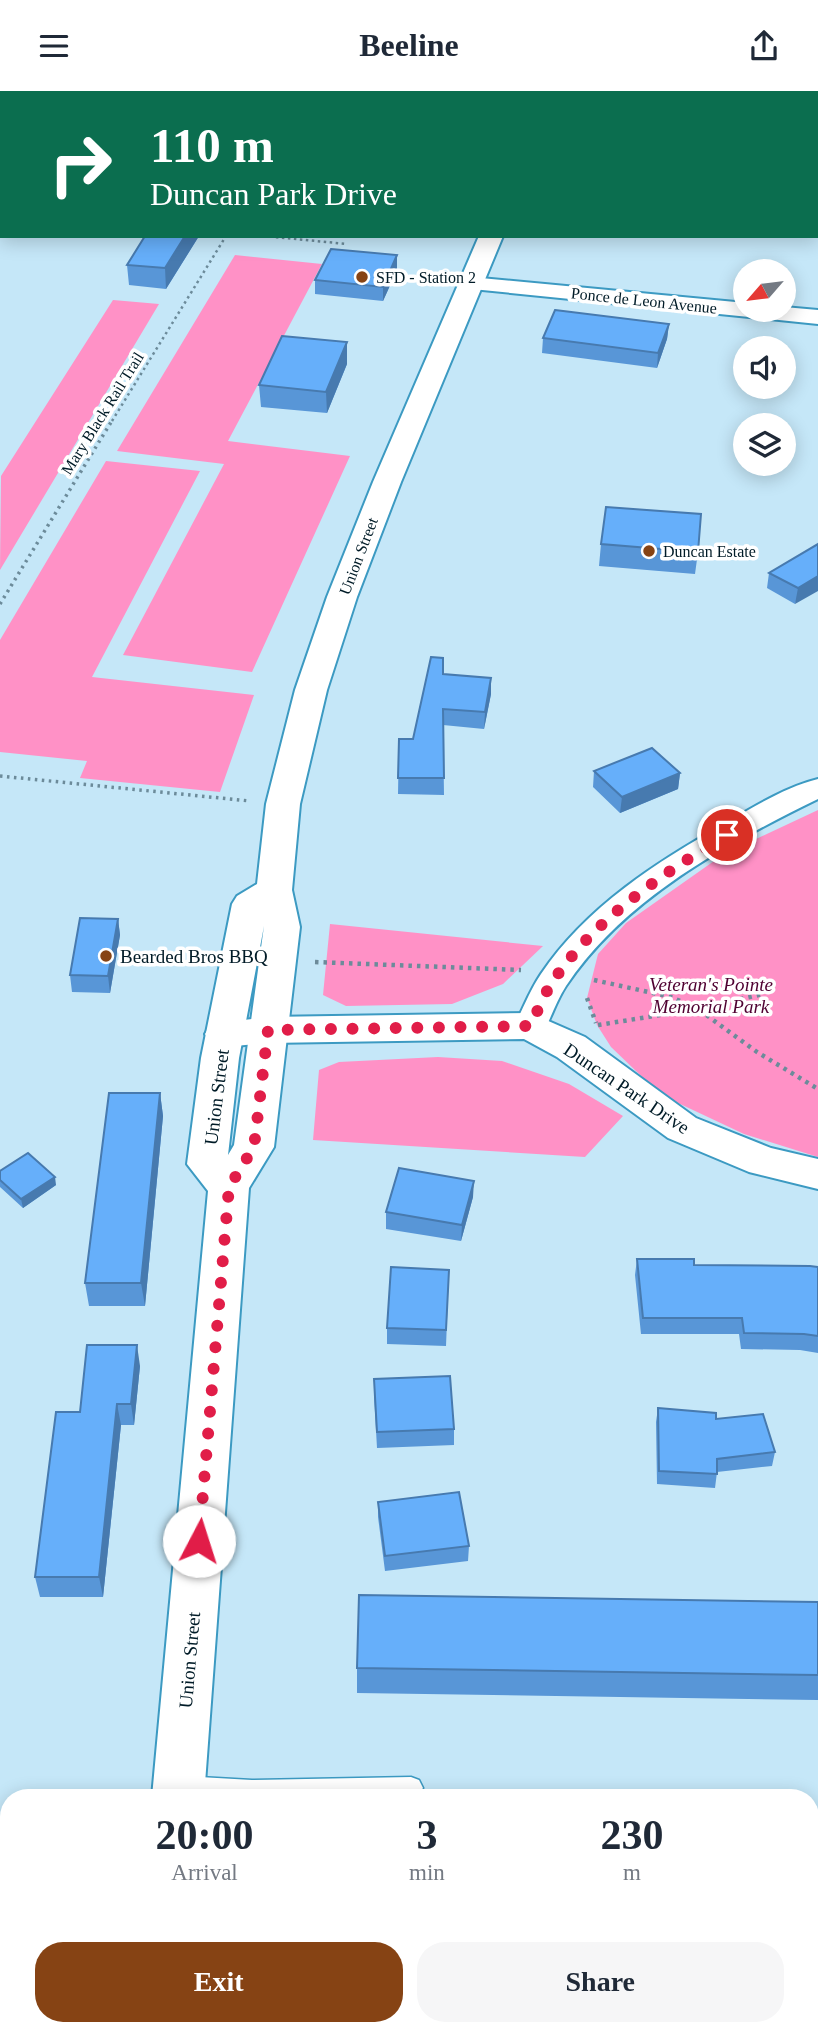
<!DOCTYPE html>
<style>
body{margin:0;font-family:Georgia,serif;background:#f6f6f7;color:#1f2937;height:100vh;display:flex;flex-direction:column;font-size:26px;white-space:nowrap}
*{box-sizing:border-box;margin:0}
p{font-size:23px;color:#747a83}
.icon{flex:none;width:38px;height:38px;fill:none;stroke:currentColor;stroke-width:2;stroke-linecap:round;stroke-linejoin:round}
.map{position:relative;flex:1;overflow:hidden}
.side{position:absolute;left:0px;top:1698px;width:819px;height:247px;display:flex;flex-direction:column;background:#fff;border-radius:28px 28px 0 0;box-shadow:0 4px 18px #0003}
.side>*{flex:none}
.top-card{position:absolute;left:0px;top:0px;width:819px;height:147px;box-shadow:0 4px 18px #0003;background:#0b6e4f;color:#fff;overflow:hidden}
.needle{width:46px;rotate:242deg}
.tools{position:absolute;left:733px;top:168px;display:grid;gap:14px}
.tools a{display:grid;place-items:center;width:63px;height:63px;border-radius:50%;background:#fff;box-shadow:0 4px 18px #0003;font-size:35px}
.pin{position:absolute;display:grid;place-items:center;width:60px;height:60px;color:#fff;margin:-30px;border:4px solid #fff;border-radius:50%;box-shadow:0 2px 7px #0007}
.me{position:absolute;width:77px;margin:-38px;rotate:5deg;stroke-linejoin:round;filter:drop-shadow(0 0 5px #0008)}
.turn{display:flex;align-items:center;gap:24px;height:147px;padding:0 35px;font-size:32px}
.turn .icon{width:91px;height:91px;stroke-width:2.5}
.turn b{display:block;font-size:49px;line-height:60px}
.eta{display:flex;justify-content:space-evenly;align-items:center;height:119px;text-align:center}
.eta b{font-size:42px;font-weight:600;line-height:49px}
.action{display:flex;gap:14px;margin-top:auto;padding:14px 35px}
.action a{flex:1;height:80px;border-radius:28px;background:#864314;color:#fff;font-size:28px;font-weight:600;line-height:80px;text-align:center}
.action a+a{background:#f6f6f7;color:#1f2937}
header{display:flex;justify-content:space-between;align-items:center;height:91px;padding:0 35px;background:#fff;font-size:32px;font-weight:600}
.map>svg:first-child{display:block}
.green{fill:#ff91c6}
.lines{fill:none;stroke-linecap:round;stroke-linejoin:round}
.service-casing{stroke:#3c9ac2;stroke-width:3}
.minor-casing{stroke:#3c9ac2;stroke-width:4}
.tertiary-casing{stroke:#3c9ac2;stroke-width:4}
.secondary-casing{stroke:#3c9ac2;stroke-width:4}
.trunk-casing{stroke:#9c7963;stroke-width:4}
.path-far2{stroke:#6c8b9a;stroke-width:2.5;stroke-dasharray:2.5 3.5;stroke-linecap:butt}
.path-far1{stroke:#6c8b9a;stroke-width:3.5;stroke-dasharray:2.5 4.5;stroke-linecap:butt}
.path{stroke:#6c8b9a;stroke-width:4.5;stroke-dasharray:3.5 5;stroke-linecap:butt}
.service{fill:#fff;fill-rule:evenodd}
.minor{fill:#fff;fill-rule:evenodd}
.tertiary{fill:#fff;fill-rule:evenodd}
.secondary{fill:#fff;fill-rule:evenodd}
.trunk{fill:#f3bc9c;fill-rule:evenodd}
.wall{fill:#5896d7}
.shaded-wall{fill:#477aaf}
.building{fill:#66affa;stroke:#477aaf;stroke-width:2}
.route{stroke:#e11d48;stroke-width:12;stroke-dasharray:0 21.6}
.poi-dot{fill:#864314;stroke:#fff;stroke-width:2.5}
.labels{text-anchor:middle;stroke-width:7;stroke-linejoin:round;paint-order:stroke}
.far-poi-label{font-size:16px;fill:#001b27;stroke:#fff;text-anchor:start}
.far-street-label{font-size:16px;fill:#001b27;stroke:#fff}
.poi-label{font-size:19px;fill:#001b27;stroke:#fff;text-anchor:start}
.park-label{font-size:19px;font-style:italic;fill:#4f0131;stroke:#fff}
.street-label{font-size:19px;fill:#001b27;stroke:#fff}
</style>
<header><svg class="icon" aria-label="menu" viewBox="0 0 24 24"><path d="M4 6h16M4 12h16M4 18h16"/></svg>Beeline<svg class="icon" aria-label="share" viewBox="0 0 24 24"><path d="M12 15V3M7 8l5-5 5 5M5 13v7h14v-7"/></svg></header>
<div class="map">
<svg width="818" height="1944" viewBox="0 0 818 1944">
<rect width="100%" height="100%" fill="#c5e7f8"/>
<!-- green -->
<path class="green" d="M 235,164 L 322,173 L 228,350 L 350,365 L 252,581 L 123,564 L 224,373 L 117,360 Z
M 113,209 L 159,213 L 0,479 L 1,385 Z
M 106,370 L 200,380 L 92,586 L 254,604 L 220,701 L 80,687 L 87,670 L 0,661 L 0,549 Z
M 818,719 L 818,1066 L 744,1043 L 661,1004 L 611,956 L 597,934 L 587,907 L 598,863 L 626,832 L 724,763 Z
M 330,833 L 543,855 L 503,893 L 452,913 L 346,915 L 323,904 Z
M 438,966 L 502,970 L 569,993 L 623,1025 L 585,1066 L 313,1049 L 319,979 L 339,971 Z"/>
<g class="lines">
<!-- service casing -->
<g class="service-casing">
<path id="service" d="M 701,0 L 711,0 L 700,2 Z
M 182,1685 L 252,1689 L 411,1686 L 419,1689 L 423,1697 L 416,1706 L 180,1706 L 174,1704 L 170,1696 L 174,1688 Z
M 0,1737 L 9,1739 L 9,1762 L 0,1761 Z"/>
</g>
<!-- minor casing -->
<g class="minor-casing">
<path id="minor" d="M 817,43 L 818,43 L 818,55 L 817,55 Z
M 470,186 L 746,212 L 746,219 L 784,219 L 784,216 L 818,219 L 818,233 L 462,197 L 459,192 L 462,187 Z
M 818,688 L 818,708 C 726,753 624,808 566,895 C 556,910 551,928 542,943 L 530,947 L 518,943 L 514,935 C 523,918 530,899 541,883 C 586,816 658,770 726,732 C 755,715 786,696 818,688 Z"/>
</g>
<!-- tertiary casing -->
<g class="tertiary-casing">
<path id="tertiary" d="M 530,922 L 585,946 L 696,1027 L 771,1057 L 818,1068 L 818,1098 L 749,1081 L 668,1047 L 557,966 L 524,948 L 268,952 L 224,956 L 211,953 L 205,943 L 211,933 L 268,926 Z"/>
</g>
<!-- secondary casing -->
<g class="secondary-casing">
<path id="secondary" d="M 545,0 L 567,0 L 544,2 Z
M 479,145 L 503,145 L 401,391 L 357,506 L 327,599 L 300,713 L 292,799 L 300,836 L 274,1056 L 249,1097 L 204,1706 L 152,1706 L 208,1100 L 187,1073 L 201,967 L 232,813 L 237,805 L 257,793 L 266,713 L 295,599 L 327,506 L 373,391 ZM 264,835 L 234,1054 L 228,1064 L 239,967 Z
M 128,1936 L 183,1936 L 184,1944 L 128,1944 Z"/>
</g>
<!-- trunk casing -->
<g class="trunk-casing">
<path id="trunk" d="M 52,0 L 74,0 L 51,2 Z
M 0,119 L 2,119 L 0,137 Z"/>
</g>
<!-- path-far2 -->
<path class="path-far2" d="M 320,2 L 322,0
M 264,145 L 347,153
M 112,330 L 226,145"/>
<!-- path-far1 -->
<path class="path-far1" d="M 0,513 L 113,328
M 0,685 L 250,710"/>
<!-- path -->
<path class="path" d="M 315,871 L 521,879
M 594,889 L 671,906 L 698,918 L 757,961 L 818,998
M 587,907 L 596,932
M 598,934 L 698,918 L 763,903"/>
<!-- service -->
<use href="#service" class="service"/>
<!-- minor -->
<use href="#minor" class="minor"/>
<!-- tertiary -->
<use href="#tertiary" class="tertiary"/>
<!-- secondary -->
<use href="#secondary" class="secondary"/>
<!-- trunk -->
<use href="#trunk" class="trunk"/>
</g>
<!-- wall -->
<path class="wall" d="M 124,0 L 216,0 L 216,2 L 124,2 Z
M 199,145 L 166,198 L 129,194 L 127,174 Z
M 397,179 L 383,210 L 315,203 L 315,189 Z
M 669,233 L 667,248 L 657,277 L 542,262 L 543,247 Z
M 347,273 L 327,322 L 261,316 L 259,294 Z
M 601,453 L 698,461 L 695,483 L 599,475 Z
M 818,453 L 795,513 L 767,497 L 769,482 Z
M 443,583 L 491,587 L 491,603 L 484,638 L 443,634 L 444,704 L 398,703 L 399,648 L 413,648 Z
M 594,680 L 680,682 L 678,698 L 620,722 L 593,696 Z
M 118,828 L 120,844 L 110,902 L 72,901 L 70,884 Z
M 160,1002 L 163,1025 L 145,1215 L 89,1215 L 85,1192 Z
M 0,1080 L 56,1094 L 23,1117 L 0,1096 Z
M 473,1106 L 461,1150 L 386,1138 L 386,1121 Z
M 637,1168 L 694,1174 L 818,1176 L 818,1262 L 800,1259 L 741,1258 L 739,1243 L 641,1243 L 635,1184 Z
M 449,1179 L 446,1255 L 387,1253 L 387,1237 Z
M 140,1275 L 134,1334 L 121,1334 L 103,1506 L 40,1506 L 35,1486 L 80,1321 Z
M 374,1304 L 454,1338 L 454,1354 L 377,1357 Z
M 658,1317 L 716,1328 L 775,1361 L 772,1375 L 717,1381 L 715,1397 L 657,1393 L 656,1331 Z
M 378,1411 L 469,1455 L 468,1470 L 385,1480 L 378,1426 Z
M 818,1511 L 818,1609 L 357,1602 L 357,1577 Z
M 818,1741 L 818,1849 L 810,1850 L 810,1742 Z"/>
<!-- shaded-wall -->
<path class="shaded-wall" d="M 185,145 L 199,145 L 166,198 L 165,177 Z
M 397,164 L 397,179 L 383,210 L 383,196 Z
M 669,233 L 667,248 L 657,277 L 658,262 Z
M 347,251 L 347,273 L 327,322 L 326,301 Z
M 818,485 L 818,500 L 795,513 L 798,497 Z
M 491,587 L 491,603 L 484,638 L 485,621 Z
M 680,682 L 678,698 L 620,722 L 622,706 Z
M 118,828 L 120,844 L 110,902 L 108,885 Z
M 160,1002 L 163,1025 L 145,1215 L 141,1192 Z
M 55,1086 L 56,1094 L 23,1117 L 21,1108 Z
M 474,1090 L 473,1106 L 461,1150 L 462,1134 Z
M 137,1254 L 140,1275 L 134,1334 L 131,1313 Z
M 117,1313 L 121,1334 L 103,1506 L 99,1486 Z"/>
<!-- building -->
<path class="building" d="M 142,0 L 183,0 L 183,2 L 142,2 Z
M 145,145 L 185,145 L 165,177 L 127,174 Z
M 331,158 L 397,164 L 383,196 L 315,189 Z
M 555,219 L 669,233 L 658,262 L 543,247 Z
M 282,245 L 347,251 L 326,301 L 259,294 Z
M 606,416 L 701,423 L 698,461 L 601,453 Z
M 818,453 L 818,485 L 798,497 L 769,482 Z
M 431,566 L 443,567 L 443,583 L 491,587 L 485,621 L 443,618 L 444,687 L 398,687 L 399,648 L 413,648 Z
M 652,657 L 680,682 L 622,706 L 594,680 Z
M 80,827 L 118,828 L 108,885 L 70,884 Z
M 109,1002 L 160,1002 L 141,1192 L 85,1192 Z
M 28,1062 L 55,1086 L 21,1108 L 0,1089 L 0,1080 Z
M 399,1077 L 474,1090 L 462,1134 L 386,1121 Z
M 637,1168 L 694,1168 L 694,1174 L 810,1175 L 818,1176 L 818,1245 L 804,1243 L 744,1242 L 742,1227 L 643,1227 Z
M 391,1176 L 449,1179 L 446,1239 L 387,1237 Z
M 87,1254 L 137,1254 L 131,1313 L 117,1313 L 99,1486 L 35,1486 L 56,1321 L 80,1321 Z
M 450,1285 L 454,1338 L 377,1341 L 374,1288 Z
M 658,1317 L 716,1322 L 716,1328 L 763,1323 L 775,1361 L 717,1368 L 717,1383 L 659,1380 Z
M 459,1401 L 469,1455 L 385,1465 L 378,1411 Z
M 359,1504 L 818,1511 L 818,1584 L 357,1577 Z
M 818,1741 L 818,1826 L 810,1827 L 810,1742 Z
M 391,1936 L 442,1936 L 445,1944 L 374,1944 Z"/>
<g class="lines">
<!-- route -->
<path class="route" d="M 199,1450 L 229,1096 L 254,1056 L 268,939 L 530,935 C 539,918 546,898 558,883 C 600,824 666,781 727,744"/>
</g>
<!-- markers -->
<g class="poi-dot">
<circle cx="362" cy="186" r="7"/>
<circle cx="649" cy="460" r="7"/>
<circle cx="106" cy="865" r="7"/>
</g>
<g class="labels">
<!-- far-poi labels -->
<g class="far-poi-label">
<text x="376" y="192">SFD - Station 2</text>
<text x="663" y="466">Duncan Estate</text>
</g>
<!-- far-street labels -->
<g class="far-street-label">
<text transform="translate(644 209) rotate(6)" y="6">Ponce de Leon Avenue</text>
<text transform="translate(102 322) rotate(-58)" y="6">Mary Black Rail Trail</text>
<text transform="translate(358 465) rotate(-69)" y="6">Union Street</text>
</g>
<!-- poi labels -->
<g class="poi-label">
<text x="120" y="872">Bearded Bros BBQ</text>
</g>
<!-- park labels -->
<g class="park-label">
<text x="711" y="900">Veteran's Pointe<tspan x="711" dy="22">Memorial Park</tspan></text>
</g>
<!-- street labels -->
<g class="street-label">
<text transform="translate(627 997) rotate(34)" y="7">Duncan Park Drive</text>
<text transform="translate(216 1006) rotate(-83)" y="7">Union Street</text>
<text transform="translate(189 1569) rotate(-85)" y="7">Union Street</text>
</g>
</g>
</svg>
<div class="tools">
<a><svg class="needle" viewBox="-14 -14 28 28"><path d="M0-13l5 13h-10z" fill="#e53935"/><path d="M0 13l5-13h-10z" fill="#747a83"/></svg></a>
<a><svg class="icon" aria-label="sound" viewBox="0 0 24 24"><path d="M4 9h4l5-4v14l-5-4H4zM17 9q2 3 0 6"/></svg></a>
<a><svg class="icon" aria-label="layers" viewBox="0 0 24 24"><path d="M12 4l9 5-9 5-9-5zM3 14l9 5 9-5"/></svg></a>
</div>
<div class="pin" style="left:727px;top:744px;background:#d93025"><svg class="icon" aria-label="arrive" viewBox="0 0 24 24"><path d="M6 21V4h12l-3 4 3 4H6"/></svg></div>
<svg class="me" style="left:199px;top:1450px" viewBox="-20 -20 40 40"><circle r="19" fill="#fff"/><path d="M0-13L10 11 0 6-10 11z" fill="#e11d48"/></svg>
<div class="top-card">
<div class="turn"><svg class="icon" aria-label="right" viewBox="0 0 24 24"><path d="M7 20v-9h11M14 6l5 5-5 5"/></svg><div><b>110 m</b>Duncan Park Drive</div></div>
</div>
<section class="side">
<div class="eta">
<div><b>20:00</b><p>Arrival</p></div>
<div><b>3</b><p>min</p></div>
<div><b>230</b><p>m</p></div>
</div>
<div class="action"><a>Exit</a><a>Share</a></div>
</section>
</div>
